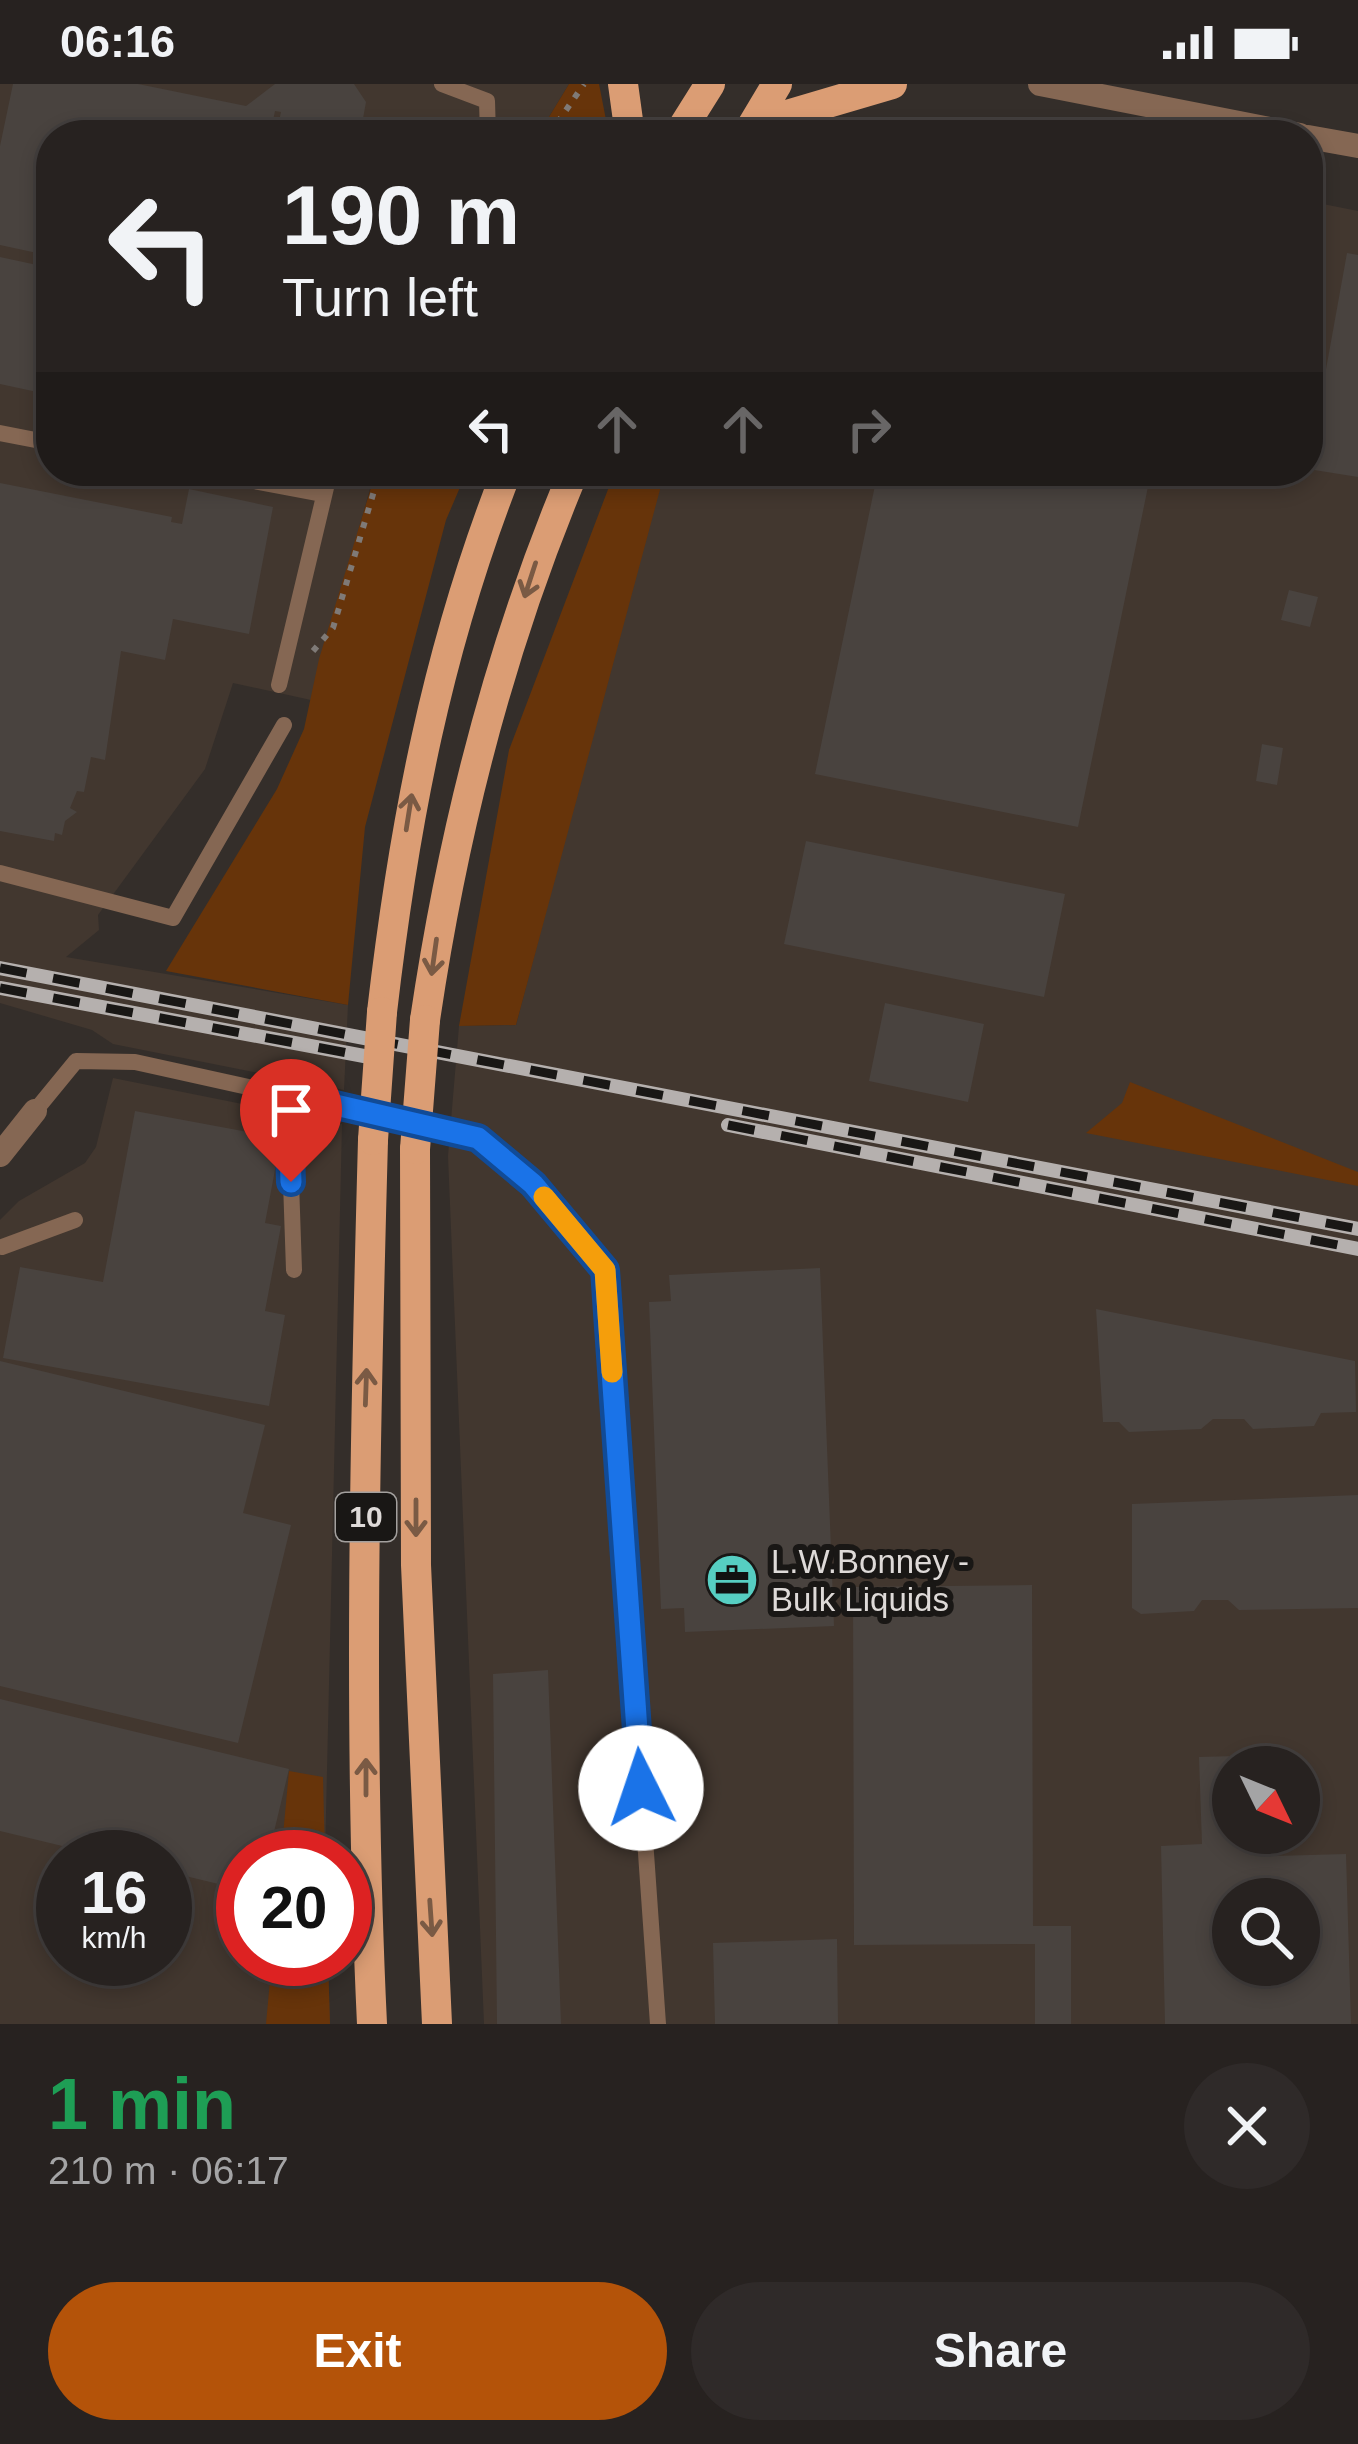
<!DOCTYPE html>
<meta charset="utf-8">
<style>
body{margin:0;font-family:Arial,sans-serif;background:#2f2a29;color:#f1f3f6;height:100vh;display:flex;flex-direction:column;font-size:45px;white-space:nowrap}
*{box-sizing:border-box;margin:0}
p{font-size:39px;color:#a4a4a5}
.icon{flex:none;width:66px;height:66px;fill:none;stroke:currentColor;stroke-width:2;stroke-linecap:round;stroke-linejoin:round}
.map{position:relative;height:1940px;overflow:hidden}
.drawer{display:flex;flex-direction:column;background:#272220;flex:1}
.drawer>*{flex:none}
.banner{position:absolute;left:36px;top:36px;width:1287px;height:366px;border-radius:48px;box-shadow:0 6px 18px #0003,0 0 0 3px #433f3e;background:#272220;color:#f1f3f6;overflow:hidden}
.needle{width:78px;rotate:133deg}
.fabs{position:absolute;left:1212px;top:1662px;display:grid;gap:24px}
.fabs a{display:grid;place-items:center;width:108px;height:108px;border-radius:50%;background:#272220;box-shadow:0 6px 18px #0003,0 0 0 3px #433f3e;font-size:60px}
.speed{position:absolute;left:36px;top:1746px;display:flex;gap:24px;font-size:60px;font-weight:700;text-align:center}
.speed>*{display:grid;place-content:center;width:156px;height:156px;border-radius:50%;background:#272220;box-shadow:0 6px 18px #0003,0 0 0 3px #433f3e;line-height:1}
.speed small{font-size:30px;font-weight:400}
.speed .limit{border:18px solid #d22;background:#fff;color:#111}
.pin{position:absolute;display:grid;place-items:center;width:102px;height:102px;color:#fff;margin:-123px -51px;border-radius:50% 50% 50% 0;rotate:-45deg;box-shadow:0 0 12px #0007}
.pin .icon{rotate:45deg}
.me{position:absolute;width:132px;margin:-66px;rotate:356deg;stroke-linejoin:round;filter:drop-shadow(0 0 9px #0008)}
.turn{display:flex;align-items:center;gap:42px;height:252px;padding:0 48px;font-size:54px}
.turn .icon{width:156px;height:156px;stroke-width:2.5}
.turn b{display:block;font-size:84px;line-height:102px}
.lanes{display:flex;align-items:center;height:114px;padding:0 48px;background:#0003;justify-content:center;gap:60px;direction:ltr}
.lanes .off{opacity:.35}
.round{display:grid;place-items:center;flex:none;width:126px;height:126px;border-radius:63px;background:#2f2a29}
.overview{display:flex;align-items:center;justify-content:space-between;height:204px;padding:0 48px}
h1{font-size:72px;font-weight:700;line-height:90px;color:#1e9e55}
.primary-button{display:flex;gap:24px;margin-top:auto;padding:24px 48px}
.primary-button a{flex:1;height:138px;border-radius:72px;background:#b45309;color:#fff;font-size:48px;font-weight:700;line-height:138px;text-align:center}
.primary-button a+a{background:#2f2a29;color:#f1f3f6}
.status{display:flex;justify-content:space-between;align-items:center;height:84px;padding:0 60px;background:#272220;direction:ltr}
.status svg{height:33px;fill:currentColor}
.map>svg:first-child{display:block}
.built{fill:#42372f;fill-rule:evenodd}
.green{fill:#67340a}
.building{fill:#49433f;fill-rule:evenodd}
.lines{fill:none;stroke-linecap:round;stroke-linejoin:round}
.path{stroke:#7f7a77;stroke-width:6;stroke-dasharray:6 9;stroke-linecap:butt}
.service{stroke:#856753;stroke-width:16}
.minor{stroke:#856753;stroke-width:24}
.tertiary{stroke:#856753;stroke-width:24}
.primary{stroke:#db9d74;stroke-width:30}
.rail-casing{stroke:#b5b0ae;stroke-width:14}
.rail{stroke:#191715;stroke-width:9;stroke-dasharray:27;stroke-linecap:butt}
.primary-bridge{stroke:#db9d74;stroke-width:30}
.oneway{stroke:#7a5a44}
.route-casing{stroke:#114b97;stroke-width:30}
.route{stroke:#1a73e8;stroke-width:21}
.slow{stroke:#f59e0b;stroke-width:21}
.labels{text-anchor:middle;stroke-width:12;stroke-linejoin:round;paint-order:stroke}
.shield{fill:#191715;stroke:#a3a09e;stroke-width:3}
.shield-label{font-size:30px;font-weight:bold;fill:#dedad8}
.poi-label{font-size:33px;fill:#dedad8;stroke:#191715;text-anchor:start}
</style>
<div class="status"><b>06:16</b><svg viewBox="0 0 49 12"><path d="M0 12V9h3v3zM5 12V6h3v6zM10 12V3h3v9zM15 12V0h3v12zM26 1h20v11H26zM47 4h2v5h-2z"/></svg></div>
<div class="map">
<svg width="1358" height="1940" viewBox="0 0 1358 1940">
<rect width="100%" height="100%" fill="#342e2a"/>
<!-- built -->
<path class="built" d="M 0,0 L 569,0 L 538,51 L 51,51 L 51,387 L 375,387 L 311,616 L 233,599 L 205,685 L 98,831 L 99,846 L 66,873 L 348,921 L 344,1006 L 113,960 L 92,946 L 0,919 Z
M 1308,117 L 1358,127 L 1358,1940 L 484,1940 L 448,1072 L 459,942 L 516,941 L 658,400 L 665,387 L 1308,387 ZM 1233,1683 L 1299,1683 L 1299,1749 L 1233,1749 ZM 1233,1815 L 1299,1815 L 1299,1881 L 1233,1881 Z
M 113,994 L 342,1040 L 325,1773 L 243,1773 L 243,1875 L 328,1875 L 330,1940 L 0,1940 L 0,1136 L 19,1117 L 85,1079 L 96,1063 ZM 63,1773 L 165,1773 L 165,1875 L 63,1875 Z"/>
<!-- green -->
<path class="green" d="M 569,0 L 599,0 L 609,51 L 538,51 Z
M 376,387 L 467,387 L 446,436 L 365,743 L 348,921 L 166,887 L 277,705 L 304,645 L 319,575 Z
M 615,387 L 665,387 L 516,941 L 459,942 L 509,666 Z
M 1130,998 L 1358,1088 L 1358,1102 L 1086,1049 L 1122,1019 Z
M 289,1687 L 323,1693 L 325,1773 L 281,1773 Z
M 272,1875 L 328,1875 L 330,1940 L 266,1940 Z"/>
<!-- building -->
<path class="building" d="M 13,0 L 138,0 L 246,22 L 275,0 L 354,0 L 366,18 L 360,51 L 276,51 L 281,28 L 275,27 L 270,51 L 51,51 L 51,172 L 0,161 L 0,62 Z
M 1347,169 L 1358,171 L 1358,393 L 1308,385 Z
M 0,173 L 51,184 L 51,311 L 0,300 Z
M 878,387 L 1123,387 L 1150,393 L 1078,743 L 815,690 Z
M 0,399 L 172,433 L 171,438 L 182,440 L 189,405 L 273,423 L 249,550 L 173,535 L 165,576 L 121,567 L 105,676 L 91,673 L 84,708 L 77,707 L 70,724 L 77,728 L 65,737 L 62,751 L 55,749 L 54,757 L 0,747 Z
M 1289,506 L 1318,513 L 1310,543 L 1281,536 Z
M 1262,660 L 1283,664 L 1277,701 L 1256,697 Z
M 806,757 L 1065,810 L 1044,913 L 784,860 Z
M 885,919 L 984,940 L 968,1018 L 869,997 Z
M 135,1027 L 281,1054 L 265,1139 L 281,1142 L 265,1227 L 285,1231 L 269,1322 L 3,1274 L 20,1183 L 103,1198 Z
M 820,1184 L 834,1542 L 685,1548 L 684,1524 L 661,1525 L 649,1218 L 671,1217 L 669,1191 Z
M 1096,1225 L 1355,1277 L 1356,1328 L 1321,1329 L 1314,1342 L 1253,1345 L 1244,1335 L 1213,1335 L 1201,1345 L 1129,1348 L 1119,1338 L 1103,1338 Z
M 0,1277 L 265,1341 L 243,1429 L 291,1441 L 238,1659 L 0,1602 Z
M 1358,1411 L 1358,1524 L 1239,1526 L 1228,1516 L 1202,1516 L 1194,1527 L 1141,1530 L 1132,1524 L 1132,1420 Z
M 1032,1501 L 1033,1842 L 1071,1842 L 1071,1940 L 1035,1940 L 1035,1860 L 854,1861 L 853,1503 Z
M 548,1586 L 561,1940 L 497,1940 L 493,1590 Z
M 0,1615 L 289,1685 L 268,1773 L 243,1773 L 243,1806 L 165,1787 L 165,1773 L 108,1773 L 0,1747 Z
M 1272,1671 L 1272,1683 L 1233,1683 L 1233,1749 L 1274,1749 L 1274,1772 L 1346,1770 L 1351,1940 L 1165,1940 L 1161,1762 L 1202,1760 L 1199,1673 ZM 1233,1815 L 1299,1815 L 1299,1881 L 1233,1881 Z
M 837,1855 L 838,1940 L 715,1940 L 713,1859 Z"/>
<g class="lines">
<!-- path -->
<path class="path" d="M 549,51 L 584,0
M 313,567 L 333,544 L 380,387"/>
<!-- service -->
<path class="service" d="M 442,0 L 487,17 L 488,51
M 0,349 L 51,359
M 201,387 L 322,410
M 279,601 L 330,387
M 0,789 L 173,834 L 284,641
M 288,1010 L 294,1186
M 35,1027 L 76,977 L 135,978 L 478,1054 L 533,1100 L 605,1186 L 658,1940
M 2,1163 L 75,1136"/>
<!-- minor -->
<path class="minor" d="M 0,1071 L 35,1027"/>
<!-- tertiary -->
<path class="tertiary" d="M 1040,0 L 1300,51
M 1308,53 L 1358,62"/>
<!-- primary -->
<path class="primary" d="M 623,0 L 630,51
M 753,41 L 892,0
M 749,47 L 777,0
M 678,51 L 710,0
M 382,928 C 404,739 437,565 507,387
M 425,936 C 453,746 499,564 574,387
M 415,1065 L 416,1481 L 437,1940
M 372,1940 C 358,1646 365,1350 373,1056"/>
<!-- rail casing -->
<g class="rail-casing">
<path id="rail" d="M 0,884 L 1358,1145
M 0,904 L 380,975
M 728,1041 L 1358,1165"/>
</g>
<!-- rail -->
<use href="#rail" class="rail"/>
<!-- primary-bridge -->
<path class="primary-bridge" d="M 373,1056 L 382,928
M 415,1065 L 425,936"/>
</g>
<!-- one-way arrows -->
<defs><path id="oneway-shaft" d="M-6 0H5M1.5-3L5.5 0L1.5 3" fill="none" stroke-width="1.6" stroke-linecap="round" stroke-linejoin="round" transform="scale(3)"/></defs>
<g class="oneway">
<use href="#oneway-shaft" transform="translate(530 496) rotate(108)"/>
<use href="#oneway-shaft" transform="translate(409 728) rotate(-81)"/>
<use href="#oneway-shaft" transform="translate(434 873) rotate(98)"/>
<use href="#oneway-shaft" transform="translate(366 1303) rotate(-88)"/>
<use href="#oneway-shaft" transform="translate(416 1434) rotate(90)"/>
<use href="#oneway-shaft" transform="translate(366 1693) rotate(-90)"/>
<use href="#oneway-shaft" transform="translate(431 1834) rotate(86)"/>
</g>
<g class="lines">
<!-- route casing -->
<g class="route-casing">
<path id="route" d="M 291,1098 L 288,1010 L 478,1054 L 533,1100 L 605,1186 L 641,1704"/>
</g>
<!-- route -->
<use href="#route" class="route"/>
<!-- slow -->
<path class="slow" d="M 544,1113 L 605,1186 L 612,1288"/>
</g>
<!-- icons -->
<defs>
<g id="office-disc" transform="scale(2.7)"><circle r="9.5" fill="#56cec2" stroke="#191715"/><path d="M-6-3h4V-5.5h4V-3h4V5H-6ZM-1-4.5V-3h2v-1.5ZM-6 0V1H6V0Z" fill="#111"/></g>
</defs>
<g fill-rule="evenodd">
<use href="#office-disc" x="732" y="1496"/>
</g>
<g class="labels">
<!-- shield labels -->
<rect class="shield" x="336" y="1409" width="60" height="48" rx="9"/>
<g class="shield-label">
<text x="366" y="1443">10</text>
</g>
<!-- poi labels -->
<g class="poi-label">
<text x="771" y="1489">L.W.Bonney -<tspan x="771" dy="38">Bulk Liquids</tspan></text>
</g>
</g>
</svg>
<div class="fabs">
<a><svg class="needle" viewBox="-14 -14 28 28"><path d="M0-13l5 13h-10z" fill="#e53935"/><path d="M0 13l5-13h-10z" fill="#a4a4a5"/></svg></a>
<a><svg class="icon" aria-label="search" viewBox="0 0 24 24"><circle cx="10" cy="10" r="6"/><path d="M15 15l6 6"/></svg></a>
</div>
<div class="speed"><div>16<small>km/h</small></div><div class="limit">20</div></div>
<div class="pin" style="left:291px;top:1098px;background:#d93025"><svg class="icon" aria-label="arrive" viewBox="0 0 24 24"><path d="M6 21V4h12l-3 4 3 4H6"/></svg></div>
<svg class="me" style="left:641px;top:1704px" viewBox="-20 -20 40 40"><circle r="19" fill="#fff"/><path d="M0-13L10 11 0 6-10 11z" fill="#1a73e8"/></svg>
<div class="banner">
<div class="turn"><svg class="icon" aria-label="left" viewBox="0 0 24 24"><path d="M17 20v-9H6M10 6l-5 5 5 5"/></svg><div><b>190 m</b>Turn left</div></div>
<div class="lanes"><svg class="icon" aria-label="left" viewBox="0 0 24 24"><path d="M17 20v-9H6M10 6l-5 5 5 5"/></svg><svg class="icon off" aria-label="ahead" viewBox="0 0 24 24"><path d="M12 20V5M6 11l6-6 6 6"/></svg><svg class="icon off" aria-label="ahead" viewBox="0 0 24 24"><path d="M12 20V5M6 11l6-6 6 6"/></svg><svg class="icon off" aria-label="right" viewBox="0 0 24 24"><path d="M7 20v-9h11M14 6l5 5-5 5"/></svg></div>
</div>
</div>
<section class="drawer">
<div class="overview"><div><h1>1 min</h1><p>210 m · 06:17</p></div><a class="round"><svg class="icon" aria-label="close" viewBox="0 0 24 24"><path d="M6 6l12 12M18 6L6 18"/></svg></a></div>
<div class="primary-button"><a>Exit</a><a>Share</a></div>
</section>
